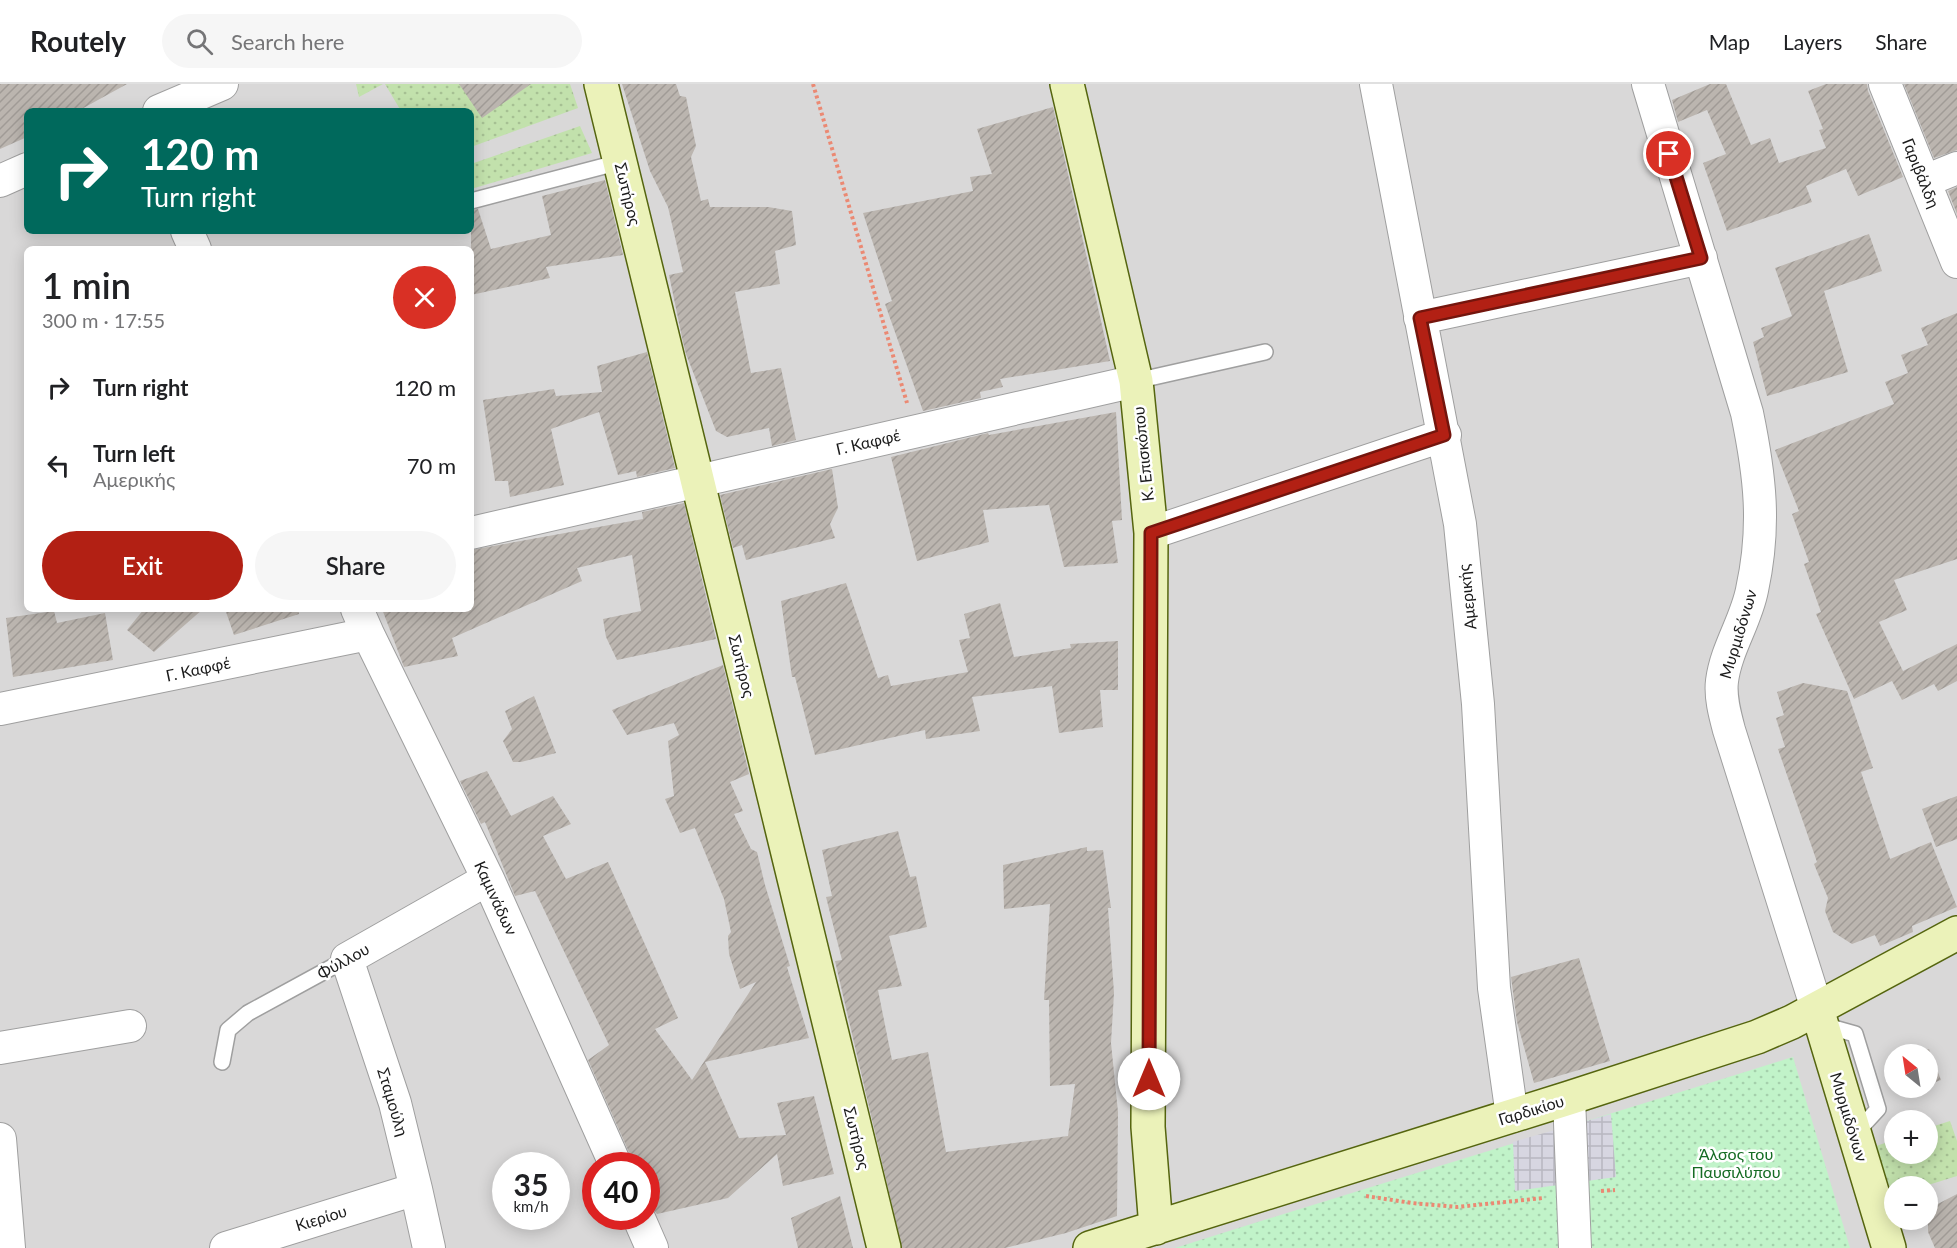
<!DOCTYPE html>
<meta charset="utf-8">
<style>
body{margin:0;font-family:Lato,sans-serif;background:#f6f6f6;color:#202124;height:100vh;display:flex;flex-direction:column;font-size:22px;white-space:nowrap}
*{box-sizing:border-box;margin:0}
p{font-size:20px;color:#757577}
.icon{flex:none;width:33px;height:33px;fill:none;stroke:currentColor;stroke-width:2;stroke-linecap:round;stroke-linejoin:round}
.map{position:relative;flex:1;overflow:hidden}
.side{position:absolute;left:24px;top:162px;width:450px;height:366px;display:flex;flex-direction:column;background:#fff;border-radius:9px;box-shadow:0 3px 15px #0003}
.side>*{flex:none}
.guide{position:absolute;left:24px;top:24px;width:450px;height:126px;border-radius:9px;box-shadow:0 3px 15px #0003;background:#00695c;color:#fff;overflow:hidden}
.needle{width:39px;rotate:330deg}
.fabs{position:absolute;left:1884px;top:960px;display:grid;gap:12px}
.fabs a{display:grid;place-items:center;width:54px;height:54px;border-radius:50%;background:#fff;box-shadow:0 3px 15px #0003;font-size:30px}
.speed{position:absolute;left:492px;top:1068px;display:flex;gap:12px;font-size:30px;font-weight:700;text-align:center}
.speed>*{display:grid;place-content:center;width:78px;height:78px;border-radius:50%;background:#fff;box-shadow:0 3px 15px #0003;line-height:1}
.speed small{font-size:15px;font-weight:400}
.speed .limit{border:9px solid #d22;background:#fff;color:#111}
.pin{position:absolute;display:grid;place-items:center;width:51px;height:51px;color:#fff;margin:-26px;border:3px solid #fff;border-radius:50%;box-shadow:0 2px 6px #0007}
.me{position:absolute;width:66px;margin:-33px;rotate:0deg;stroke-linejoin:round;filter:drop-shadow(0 0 4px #0008)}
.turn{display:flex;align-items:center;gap:21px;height:126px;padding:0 18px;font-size:27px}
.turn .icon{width:78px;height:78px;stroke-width:2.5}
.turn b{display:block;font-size:42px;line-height:51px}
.round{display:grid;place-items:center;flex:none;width:63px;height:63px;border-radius:32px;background:#f6f6f6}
.headline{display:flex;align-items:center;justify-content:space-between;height:102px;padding:0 18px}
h1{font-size:36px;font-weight:600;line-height:45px}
.primary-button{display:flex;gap:12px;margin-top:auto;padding:12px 18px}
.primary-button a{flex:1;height:69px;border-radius:36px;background:#b22014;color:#fff;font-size:24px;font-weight:600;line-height:69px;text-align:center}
.primary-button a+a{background:#f6f6f6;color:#202124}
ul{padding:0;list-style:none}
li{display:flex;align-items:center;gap:18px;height:78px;padding:0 18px}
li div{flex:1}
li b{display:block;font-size:22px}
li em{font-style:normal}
header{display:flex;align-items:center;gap:36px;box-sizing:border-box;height:84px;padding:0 30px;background:#fff;border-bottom:2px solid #e0e0e0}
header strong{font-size:28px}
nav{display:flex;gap:33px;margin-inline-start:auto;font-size:21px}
.search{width:420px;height:54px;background:#f6f6f6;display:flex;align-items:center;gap:15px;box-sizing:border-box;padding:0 21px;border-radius:33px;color:#757577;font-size:22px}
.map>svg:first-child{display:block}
.residential{fill:#d9d8d8;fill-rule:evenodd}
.grass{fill:url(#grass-dots)}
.park{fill:url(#park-dots)}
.plaza{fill:url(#plaza-grid)}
.building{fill:url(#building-hatch)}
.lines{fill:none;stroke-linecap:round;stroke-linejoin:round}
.lane-casing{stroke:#9f9f9f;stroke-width:18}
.street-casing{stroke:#9f9f9f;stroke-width:34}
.secondary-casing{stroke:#55650f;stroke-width:36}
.path{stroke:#eb8973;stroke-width:4;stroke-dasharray:3 3;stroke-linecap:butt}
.lane{stroke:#fff;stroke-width:15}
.street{stroke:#fff;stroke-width:32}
.secondary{stroke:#ebf2b9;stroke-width:33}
.route-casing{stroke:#74150d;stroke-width:15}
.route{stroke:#b22014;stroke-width:10}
.labels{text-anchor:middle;stroke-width:5;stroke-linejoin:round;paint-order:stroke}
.street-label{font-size:16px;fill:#1b1b1b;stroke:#fff}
.park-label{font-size:16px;fill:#166c24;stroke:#fff}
</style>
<header>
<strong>Routely</strong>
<div class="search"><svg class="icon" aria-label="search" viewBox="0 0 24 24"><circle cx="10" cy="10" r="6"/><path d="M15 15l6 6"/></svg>Search here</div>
<nav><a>Map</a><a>Layers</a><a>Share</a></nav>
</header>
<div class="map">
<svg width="1957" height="1164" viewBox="0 0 1957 1164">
<defs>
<pattern id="grass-dots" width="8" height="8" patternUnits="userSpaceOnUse" patternTransform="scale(1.5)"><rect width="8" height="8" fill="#c2e1ac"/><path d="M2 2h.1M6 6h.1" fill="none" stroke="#a6c093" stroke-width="1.8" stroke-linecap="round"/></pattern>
<pattern id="park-dots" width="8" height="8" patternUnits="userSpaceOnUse" patternTransform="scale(1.5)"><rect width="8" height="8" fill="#c1f3c9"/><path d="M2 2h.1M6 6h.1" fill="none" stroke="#a5d0ac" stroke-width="1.8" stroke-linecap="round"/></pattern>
<pattern id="plaza-grid" width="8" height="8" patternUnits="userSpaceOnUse" patternTransform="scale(1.5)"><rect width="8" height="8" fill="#d7d6e1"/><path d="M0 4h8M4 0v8" fill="none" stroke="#b8b7c0"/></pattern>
<pattern id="building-hatch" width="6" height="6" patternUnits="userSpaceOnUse" patternTransform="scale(1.5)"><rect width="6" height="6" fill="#bbb5af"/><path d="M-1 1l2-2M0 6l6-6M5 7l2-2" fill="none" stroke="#a09b96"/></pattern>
</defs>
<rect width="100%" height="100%" fill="#ece9e1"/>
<!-- residential -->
<path class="residential" d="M 0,0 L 1957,0 L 1957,1164 L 0,1164 ZM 27,27 L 471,27 L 471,147 L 27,147 ZM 27,165 L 471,165 L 471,525 L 27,525 ZM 1894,970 L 1928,970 L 1928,1004 L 1894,1004 ZM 1894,1036 L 1928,1036 L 1928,1070 L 1894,1070 ZM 506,1082 L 556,1082 L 556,1132 L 506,1132 ZM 596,1082 L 646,1082 L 646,1132 L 596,1132 ZM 1894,1102 L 1928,1102 L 1928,1136 L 1894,1136 Z"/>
<!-- grass -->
<path class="grass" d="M 356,0 L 383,0 L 359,13 Z
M 385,0 L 570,0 L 578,24 L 471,63 L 471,27 L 401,27 Z
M 580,42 L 592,69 L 471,105 L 471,80 Z
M 1950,1037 L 1957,1057 L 1957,1092 L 1925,1102 L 1894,1102 L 1893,1113 L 1876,1062 L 1894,1056 L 1894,1070 L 1928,1070 L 1928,1044 Z"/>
<!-- park -->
<path class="park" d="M 1793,973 L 1850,1164 L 1175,1164 C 1380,1099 1587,1038 1793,973 Z"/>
<!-- plaza -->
<path class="plaza" d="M 1611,1030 L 1616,1093 L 1515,1107 L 1513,1058 Z"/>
<!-- building -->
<path class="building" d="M 0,0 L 127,0 L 78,27 L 27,27 L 27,53 L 0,65 Z
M 459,0 L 531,0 L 482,34 Z
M 622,0 L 676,0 L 680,12 L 686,13 L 696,62 L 691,73 L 701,117 L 708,115 L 710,123 L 768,123 L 792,127 L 796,161 L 775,167 L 780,200 L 735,208 L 751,289 L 781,284 L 796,356 L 772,362 L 769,344 L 727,353 L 716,347 L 686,270 L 683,258 L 669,191 L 683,188 L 668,123 L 650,87 Z
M 1710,0 L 1726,0 L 1751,61 L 1770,54 L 1779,79 L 1826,64 L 1819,46 L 1823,45 L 1808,7 L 1826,0 L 1867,0 L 1868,7 L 1903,93 L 1858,112 L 1846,85 L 1806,102 L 1812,118 L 1727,147 L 1703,79 L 1726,70 L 1707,26 L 1678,38 L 1672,16 Z
M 1904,0 L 1957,0 L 1957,66 L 1934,74 Z
M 1053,23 L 1110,277 L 1000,295 L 1003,303 L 980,308 L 981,314 L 923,327 L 885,220 L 892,217 L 863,129 L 973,107 L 970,93 L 992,90 L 977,45 Z
M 605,96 L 623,171 L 546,183 L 550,194 L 471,211 L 471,126 L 478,125 L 491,165 L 551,151 L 542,112 Z
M 1957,103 L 1957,130 L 1948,107 Z
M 1869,150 L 1882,187 L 1824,207 L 1848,288 L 1767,312 L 1753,258 L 1764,253 L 1761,244 L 1792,232 L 1775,184 Z
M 1957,229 L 1957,475 L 1894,496 L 1907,526 L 1879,538 L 1903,587 L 1957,560 L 1957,597 L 1938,607 L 1934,600 L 1902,616 L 1892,597 L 1854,615 L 1816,530 L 1821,528 L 1804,480 L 1809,478 L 1792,430 L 1799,427 L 1775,366 L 1894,320 L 1885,298 L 1908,289 L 1901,271 L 1928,261 L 1921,244 Z
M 647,268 L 675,384 L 637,393 L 636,387 L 618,391 L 599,328 L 551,345 L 564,401 L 510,413 L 508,397 L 495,397 L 483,316 L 554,305 L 556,312 L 602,308 L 597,282 Z
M 1116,328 L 1122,436 L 1112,437 L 1118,479 L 1064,483 L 1049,421 L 983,426 L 989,458 L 917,477 L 891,373 L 988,349 L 989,351 Z
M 832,385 L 838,424 L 830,440 L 835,454 L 746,476 L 742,461 L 733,464 L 720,411 Z
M 684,419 L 716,555 L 617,576 L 606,553 L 603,535 L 641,527 L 632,471 L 577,484 L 582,497 L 452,554 L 458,572 L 404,583 L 382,525 L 471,525 L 471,466 L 643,435 L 642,428 Z
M 846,499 L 878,594 L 888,591 L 891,602 L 968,588 L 959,556 L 970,554 L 964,530 L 1000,519 L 1014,573 L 1071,564 L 1070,560 L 1118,557 L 1118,606 L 1100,606 L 1103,643 L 1059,649 L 1052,602 L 972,613 L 980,647 L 926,655 L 925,646 L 815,671 L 795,593 L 792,593 L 781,517 Z
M 144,525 L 203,525 L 154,568 L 127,546 Z
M 225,525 L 298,525 L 299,530 L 234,551 Z
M 54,527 L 57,539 L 105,529 L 113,576 L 13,593 L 6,534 Z
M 723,581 L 749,690 L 730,698 L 743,727 L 734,730 L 751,765 L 757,768 L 765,801 L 790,882 L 787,883 L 809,954 L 705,978 L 739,1054 L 786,1051 L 777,1019 L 814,1012 L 834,1090 L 783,1102 L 777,1070 L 728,1114 L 657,1130 L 646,1116 L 646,1082 L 634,1082 L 632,1075 L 588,976 L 609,961 L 535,807 L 515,812 L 485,738 L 481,740 L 460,697 L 487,687 L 511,732 L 553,712 L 571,740 L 543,752 L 566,795 L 608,778 L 678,934 L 655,945 L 692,996 L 756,898 L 740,905 L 729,870 L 728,852 L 731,848 L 724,815 L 695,744 L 680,749 L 665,715 L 674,712 L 668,657 L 679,651 L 674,639 L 627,651 L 612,626 Z
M 1803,599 L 1847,607 L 1873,684 L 1861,688 L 1890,775 L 1931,758 L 1957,823 L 1912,842 L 1913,848 L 1880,862 L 1875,851 L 1852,860 L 1833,848 L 1825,827 L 1828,814 L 1814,780 L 1817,778 L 1778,665 L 1785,663 L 1776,634 L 1784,631 L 1777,608 Z
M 534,612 L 556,669 L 521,678 L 513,678 L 503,657 L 512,645 L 505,627 Z
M 1957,712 L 1957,755 L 1936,763 L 1922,725 Z
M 898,747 L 910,793 L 916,792 L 927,843 L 889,852 L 902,902 L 878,906 L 892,976 L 928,968 L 946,1068 L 1068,1052 L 1075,1000 L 1050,1002 L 1049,916 L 1044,916 L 1050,820 L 1004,825 L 1003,781 L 1087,763 L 1087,767 L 1103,766 L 1111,824 L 1108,824 L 1114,909 L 1111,959 L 1118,1028 L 1117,1132 L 1066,1149 L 1005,1164 L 902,1164 L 835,877 L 842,876 L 826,813 L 832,812 L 822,766 Z
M 1579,874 L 1610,977 L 1534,999 L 1517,938 L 1511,893 Z
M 1929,965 L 1941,996 L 1928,1001 L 1928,970 L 1914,970 Z
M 1957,1110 L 1957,1164 L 1935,1164 L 1928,1148 L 1928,1125 Z
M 840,1112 L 853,1164 L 798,1164 L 791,1134 Z"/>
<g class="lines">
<!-- lane casing -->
<g class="lane-casing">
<path id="lane" d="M 471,117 L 620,78
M 1136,297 L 1265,268
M 1823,941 L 1855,950 L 1878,1025 L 1854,1051
M 222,978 L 228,946 L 248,929 L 347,875"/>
</g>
<!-- street casing -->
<g class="street-casing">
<path id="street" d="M 1376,0 L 1460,440 L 1478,620 L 1494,904 L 1512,1032
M 1648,0 L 1747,329 C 1760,392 1766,442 1752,506 C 1746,537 1726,565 1722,597 C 1720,613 1725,631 1729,646 L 1817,925
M 1885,0 L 1957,178
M 159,27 L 222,0
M 0,97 L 27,85
M 1925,97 L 1957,84
M 187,147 L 195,165
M 1420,234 L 1701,174
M 471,449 L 1136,297
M 1151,449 L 1445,351
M 368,550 L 488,795 L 616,1082
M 0,625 L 368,550 L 357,525
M 0,964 L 130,942
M 1569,1014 L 1575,1164
M 0,1055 L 9,1164
M 638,1132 L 652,1164
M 226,1164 L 416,1105
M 429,1164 L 416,1105 L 395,1019 L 347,875 L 488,795"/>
</g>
<!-- secondary casing -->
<g class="secondary-casing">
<path id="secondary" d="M 601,0 L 884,1164
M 1067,0 L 1136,297 L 1151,449 L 1148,1043 L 1156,1144
M 1817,925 L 1889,1164
M 1090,1164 L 1569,1014 L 1757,953 L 1792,938 L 1957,849"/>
</g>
<!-- path -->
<path class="path" d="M 813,0 L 907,319
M 1601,1107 L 1615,1106
M 1366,1112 L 1412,1119 L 1457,1123 L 1543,1114"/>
<!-- lane -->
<use href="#lane" class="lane"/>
<!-- street -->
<use href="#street" class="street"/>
<!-- secondary -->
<use href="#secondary" class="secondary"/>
</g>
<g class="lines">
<!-- route casing -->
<g class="route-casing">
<path id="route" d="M 1149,995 L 1151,449 L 1444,351 L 1420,234 L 1701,174 L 1669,70"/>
</g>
<!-- route -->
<use href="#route" class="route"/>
</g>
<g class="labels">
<!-- street labels -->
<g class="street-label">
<text transform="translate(1921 89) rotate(68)" y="6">Γαριβάλδη</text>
<text transform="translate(628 110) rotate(76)" y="6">Σωτήρος</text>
<text transform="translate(868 358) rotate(-13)" y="6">Γ. Καφφέ</text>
<text transform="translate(1143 370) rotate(-96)" y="6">Κ. Επισκόπου</text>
<text transform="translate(1467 513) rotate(-96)" y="6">Αμερικής</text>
<text transform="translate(1738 550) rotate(-73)" y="6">Μυρμιδόνων</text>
<text transform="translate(742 582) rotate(76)" y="6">Σωτήρος</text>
<text transform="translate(198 585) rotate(-12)" y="6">Γ. Καφφέ</text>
<text transform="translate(496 814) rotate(65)" y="6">Καμινάδων</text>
<text transform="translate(343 877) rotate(-29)" y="6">Φύλλου</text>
<text transform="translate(393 1018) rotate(73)" y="6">Σταμούλη</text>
<text transform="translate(1531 1026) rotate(-17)" y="6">Γαρδικίου</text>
<text transform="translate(1849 1033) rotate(73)" y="6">Μυρμιδόνων</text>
<text transform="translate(857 1054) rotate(76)" y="6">Σωτήρος</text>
<text transform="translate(321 1134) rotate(-17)" y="6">Κιερίου</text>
</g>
<!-- park labels -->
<g class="park-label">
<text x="1736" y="1076">Άλσος του<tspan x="1736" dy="18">Παυσιλύπου</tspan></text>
</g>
</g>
</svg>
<div class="fabs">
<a><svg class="needle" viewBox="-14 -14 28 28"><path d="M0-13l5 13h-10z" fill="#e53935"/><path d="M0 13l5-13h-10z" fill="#757577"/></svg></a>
<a>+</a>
<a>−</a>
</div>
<div class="speed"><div>35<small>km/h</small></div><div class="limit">40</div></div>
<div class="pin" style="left:1669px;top:70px;background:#d93025"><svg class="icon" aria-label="arrive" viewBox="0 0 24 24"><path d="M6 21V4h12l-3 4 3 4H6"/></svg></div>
<svg class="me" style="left:1149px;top:995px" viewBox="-20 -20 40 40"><circle r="19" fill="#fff"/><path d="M0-13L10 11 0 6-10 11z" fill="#b22014"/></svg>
<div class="guide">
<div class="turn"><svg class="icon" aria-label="right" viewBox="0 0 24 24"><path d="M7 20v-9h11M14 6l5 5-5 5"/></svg><div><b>120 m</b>Turn right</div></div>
</div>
<section class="side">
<div class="headline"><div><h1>1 min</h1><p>300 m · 17:55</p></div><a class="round" style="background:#d93025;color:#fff"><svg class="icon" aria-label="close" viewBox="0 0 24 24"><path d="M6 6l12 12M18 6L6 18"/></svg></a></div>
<ul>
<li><svg class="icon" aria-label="right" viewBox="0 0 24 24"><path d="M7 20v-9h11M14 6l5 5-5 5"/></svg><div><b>Turn right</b></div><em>120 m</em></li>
<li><svg class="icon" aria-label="left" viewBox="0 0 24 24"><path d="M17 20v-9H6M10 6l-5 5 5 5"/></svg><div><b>Turn left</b><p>Αμερικής</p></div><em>70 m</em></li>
</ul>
<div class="primary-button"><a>Exit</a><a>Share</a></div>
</section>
</div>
